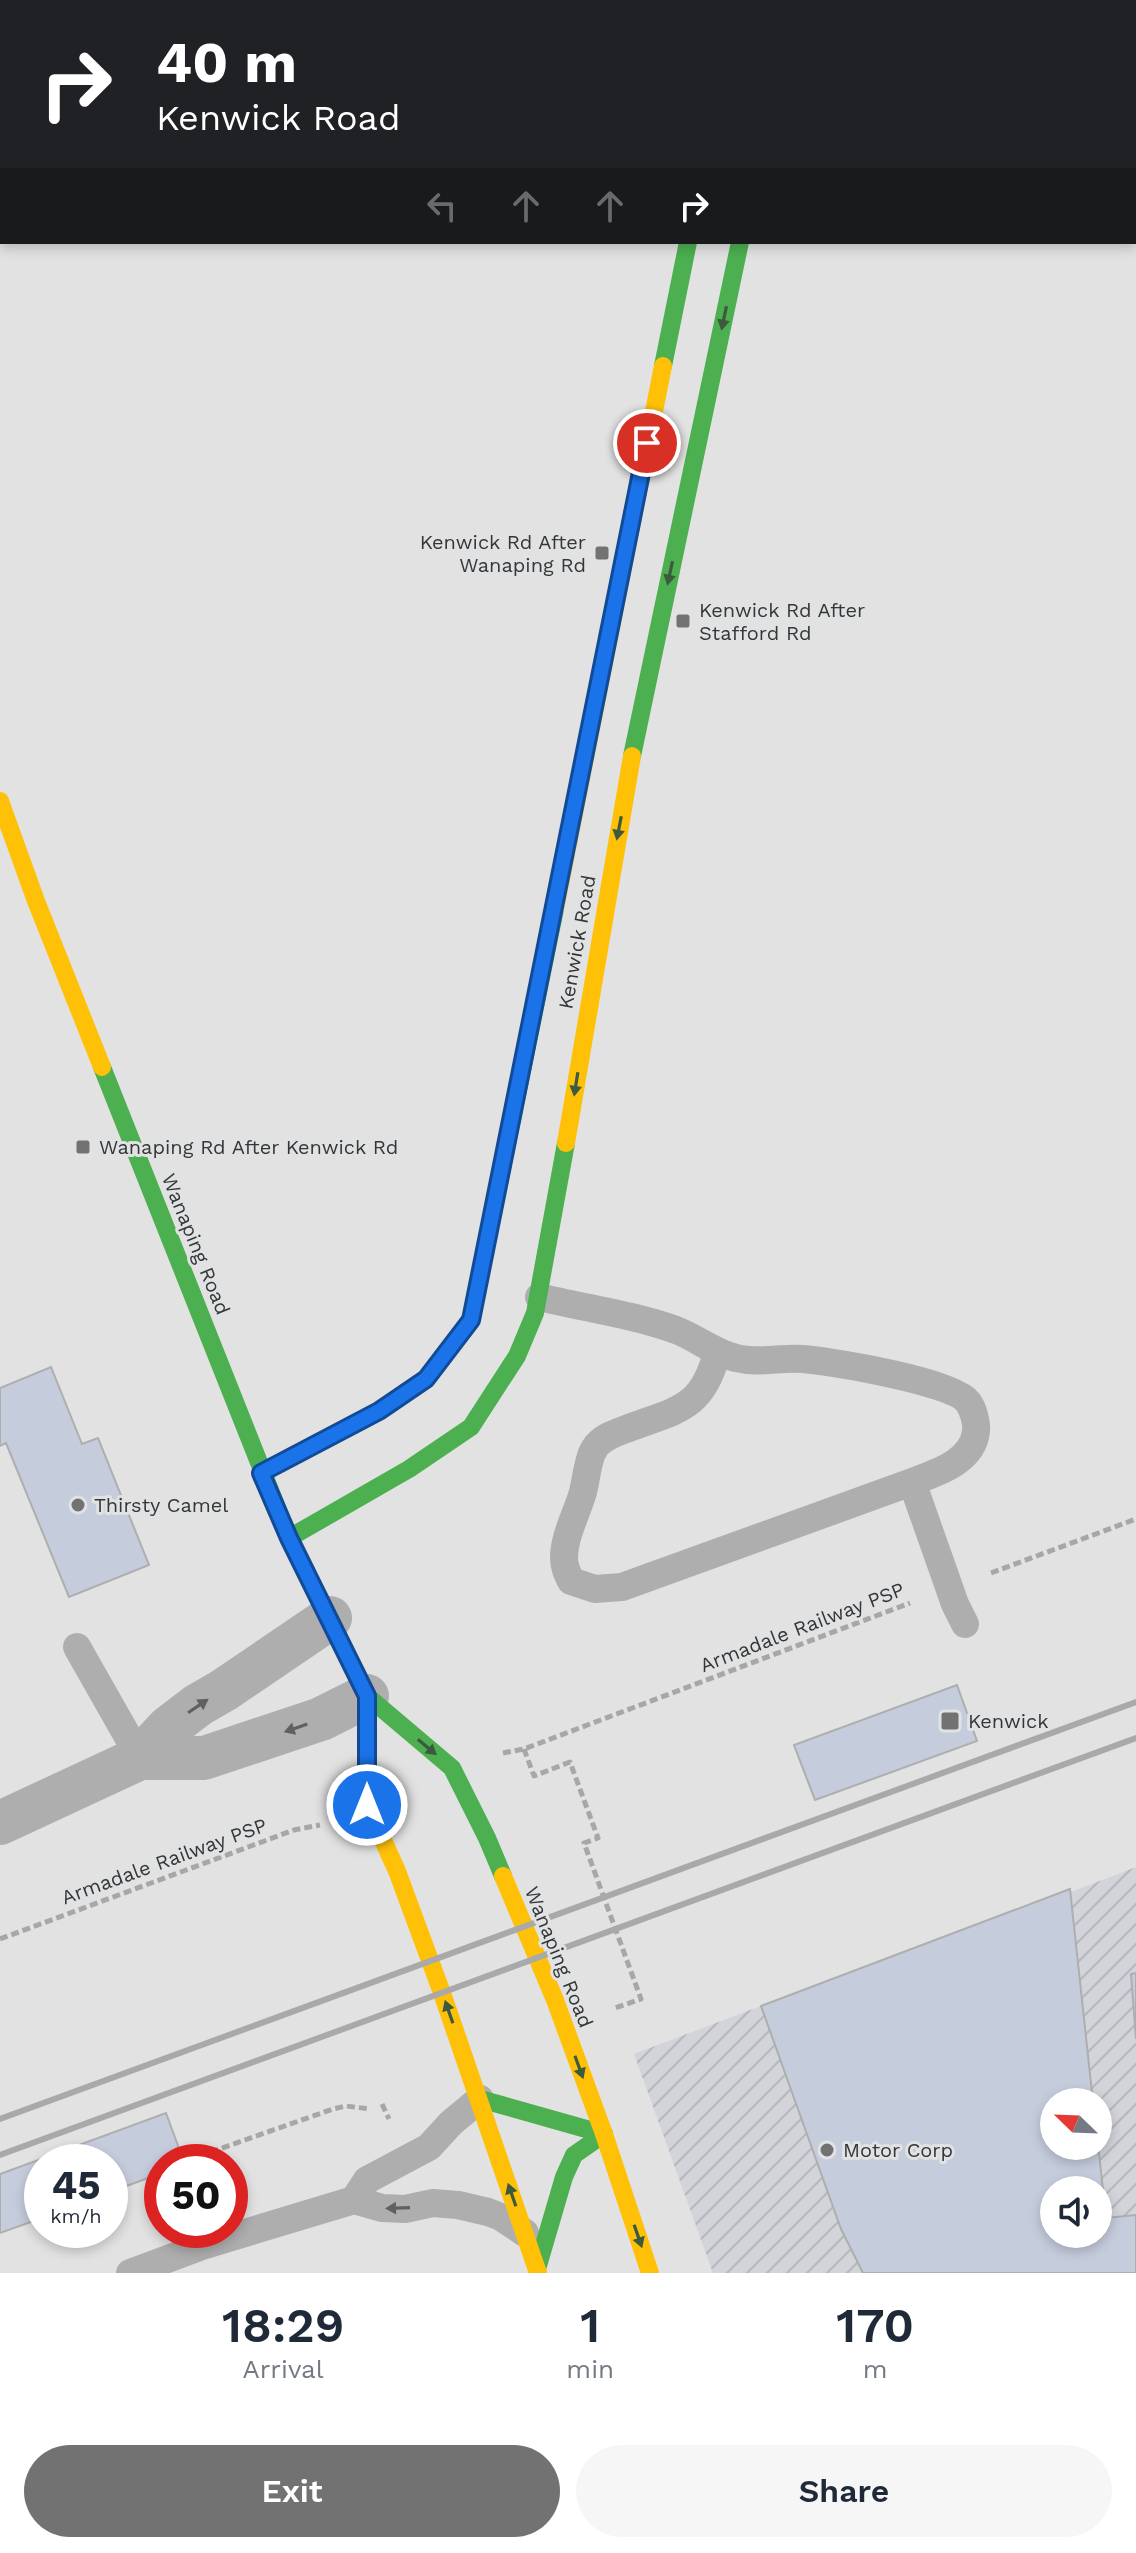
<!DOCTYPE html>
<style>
body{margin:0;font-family:"Work Sans",sans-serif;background:#f6f6f7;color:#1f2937;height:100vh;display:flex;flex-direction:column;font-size:30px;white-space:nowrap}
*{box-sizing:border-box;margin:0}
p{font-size:26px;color:#747a83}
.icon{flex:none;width:44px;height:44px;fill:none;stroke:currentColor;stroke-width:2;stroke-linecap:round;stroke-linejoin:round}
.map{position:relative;height:2273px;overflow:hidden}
.sheet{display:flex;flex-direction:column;background:#fff;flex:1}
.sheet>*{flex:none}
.guide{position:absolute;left:0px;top:0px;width:1136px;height:244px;box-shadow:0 4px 12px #0003;background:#202124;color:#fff;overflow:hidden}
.needle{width:52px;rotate:293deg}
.fabs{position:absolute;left:1040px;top:2088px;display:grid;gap:16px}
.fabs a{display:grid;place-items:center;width:72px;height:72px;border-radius:50%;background:#fff;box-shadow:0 4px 12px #0003;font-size:40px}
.speed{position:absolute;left:24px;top:2144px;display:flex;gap:16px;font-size:40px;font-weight:700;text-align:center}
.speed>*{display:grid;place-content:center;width:104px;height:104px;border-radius:50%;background:#fff;box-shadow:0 4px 12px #0003;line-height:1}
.speed small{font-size:20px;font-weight:400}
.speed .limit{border:12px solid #d22;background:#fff;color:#111}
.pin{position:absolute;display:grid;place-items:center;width:68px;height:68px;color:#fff;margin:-34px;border:4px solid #fff;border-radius:50%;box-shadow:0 2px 8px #0007}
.me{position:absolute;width:88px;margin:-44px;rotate:0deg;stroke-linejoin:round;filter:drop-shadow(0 0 6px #0008)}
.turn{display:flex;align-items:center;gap:28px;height:168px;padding:0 24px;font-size:36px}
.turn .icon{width:104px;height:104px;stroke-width:2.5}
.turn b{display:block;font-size:56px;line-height:68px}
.lanes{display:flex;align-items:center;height:76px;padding:0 24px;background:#0003;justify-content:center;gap:40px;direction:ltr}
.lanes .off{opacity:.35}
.eta{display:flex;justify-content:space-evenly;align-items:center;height:136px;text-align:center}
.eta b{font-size:48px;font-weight:600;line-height:56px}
.button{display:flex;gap:16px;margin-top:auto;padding:16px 24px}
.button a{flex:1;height:92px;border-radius:48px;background:#727273;color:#fff;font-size:32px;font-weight:600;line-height:92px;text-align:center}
.button a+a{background:#f6f6f7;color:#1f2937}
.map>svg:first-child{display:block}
.industrial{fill:url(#industrial-furrows);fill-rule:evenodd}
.building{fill:#c5ccdc;stroke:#aeaeaf;stroke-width:2;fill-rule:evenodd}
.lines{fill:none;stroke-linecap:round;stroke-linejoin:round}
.path{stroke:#a7a7a8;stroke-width:5;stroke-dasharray:8 4;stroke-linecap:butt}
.lane{stroke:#afaeae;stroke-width:28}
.street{stroke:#afaeae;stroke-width:44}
.fast{stroke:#4caf50;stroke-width:18}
.slow{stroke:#ffc107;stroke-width:18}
.rail{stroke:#a9a9a9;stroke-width:6}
.oneway{fill:#3c5a3e}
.oneway2{fill:#606060}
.route-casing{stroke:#114b97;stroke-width:20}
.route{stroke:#1a73e8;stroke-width:14}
.poi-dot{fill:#727273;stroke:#e1e2e4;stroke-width:3}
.labels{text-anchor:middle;stroke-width:6;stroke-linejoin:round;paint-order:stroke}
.poi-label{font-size:20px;fill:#353636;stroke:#e1e2e4;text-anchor:start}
.street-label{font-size:20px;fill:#353636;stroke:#e1e2e4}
</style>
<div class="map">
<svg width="1136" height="2273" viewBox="0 0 1136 2273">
<defs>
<pattern id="industrial-furrows" width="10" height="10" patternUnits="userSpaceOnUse" patternTransform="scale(2)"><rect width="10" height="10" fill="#d2d4da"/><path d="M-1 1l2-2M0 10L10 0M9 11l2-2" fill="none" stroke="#b5b7bc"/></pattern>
</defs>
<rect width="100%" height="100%" fill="#e2e2e3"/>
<!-- industrial -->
<path class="industrial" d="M 1136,1867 L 1136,2273 L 713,2273 L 634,2054 L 1070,1889 L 1071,1892 ZM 1054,2102 L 1098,2102 L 1098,2146 L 1054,2146 ZM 1054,2190 L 1098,2190 L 1098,2234 L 1054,2234 Z"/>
<!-- building -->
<path class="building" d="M 51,1367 L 82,1444 L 98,1438 L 149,1565 L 69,1597 L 6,1443 L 0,1446 L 0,1388 Z
M 957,1685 L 977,1741 L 815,1800 L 794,1745 Z
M 1070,1889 L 1093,2102 L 1054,2102 L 1054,2146 L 1098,2146 L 1098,2144 L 1106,2218 L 1136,2215 L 1136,2273 L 863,2273 L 841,2229 L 761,2006 ZM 1054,2190 L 1098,2190 L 1098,2234 L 1054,2234 Z
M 1136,1973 L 1136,2039 L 1131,1974 Z
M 166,2113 L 184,2162 L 162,2162 L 162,2173 L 110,2192 L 110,2162 L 42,2162 L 42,2218 L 0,2233 L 0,2174 Z"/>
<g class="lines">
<!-- path -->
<path class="path" d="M 991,1573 L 1136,1519
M 524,1749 L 534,1776 L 570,1762 L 598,1838 L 584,1843 L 641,1999 L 612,2009
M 503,1753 L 524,1749 L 910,1603
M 0,1939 L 294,1830 L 320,1825
M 382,2104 L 389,2119
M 188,2160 L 333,2109 L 346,2106 L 370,2109"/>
<!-- lane -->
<path class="lane" d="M 539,1297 C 584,1308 631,1314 676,1330 C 697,1338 714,1353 736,1358 C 759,1364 781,1357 803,1359 C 833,1362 952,1381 968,1402 C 973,1409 977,1422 976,1431 C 973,1462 936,1473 912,1482 L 622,1587 L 595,1589 L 571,1581 C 567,1573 564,1567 564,1558 C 564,1536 577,1513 583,1492 C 586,1480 587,1467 591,1456 C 591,1454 596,1446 597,1445 C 605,1436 618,1432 629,1428 C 679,1409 702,1409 717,1353
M 912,1482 L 955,1604 L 965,1624
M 77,1647 L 140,1758
M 354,2200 L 367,2180 L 429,2147 L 451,2123 L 480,2099
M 130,2273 L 205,2245 L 354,2200 L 382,2208 L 405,2209 L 433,2203 L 458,2205 L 488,2212 L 501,2217 L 525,2233"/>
<!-- street -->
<path class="street" d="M 1134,160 L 1136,159
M 140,1758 L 204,1758 L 321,1719 L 367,1696
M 0,1823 L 140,1758 L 168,1728 L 198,1705 L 224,1690 L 330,1618"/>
<!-- fast -->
<path class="fast" d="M 789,2 L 790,0
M 663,366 L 688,242
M 632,756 L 740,242
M 102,1067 L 289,1538 L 367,1696 L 452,1768 L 487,1838 L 503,1876
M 261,1473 L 379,1411 L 426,1379 L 471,1320 L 555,909
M 289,1538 L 409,1469 L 471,1427 L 517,1356 L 535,1313 L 566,1143
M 480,2099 L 604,2134
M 537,2269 L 564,2177 L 574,2155 L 604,2134"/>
<!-- slow -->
<path class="slow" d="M 737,0 L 737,2
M 0,801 L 36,901 L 102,1067
M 555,909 L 663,366
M 566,1143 L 632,756
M 367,1696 L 367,1805 L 397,1871 L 442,1993 L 538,2273
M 503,1876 L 555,2000 L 604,2134 L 650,2273"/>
<!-- rail -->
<path class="rail" d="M 0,2119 L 1136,1702
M 0,2155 L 1136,1738"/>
</g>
<!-- one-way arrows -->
<defs><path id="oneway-solid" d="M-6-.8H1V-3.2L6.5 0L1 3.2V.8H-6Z" transform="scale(2)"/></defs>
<g class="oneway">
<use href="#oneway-solid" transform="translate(724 318) rotate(102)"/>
<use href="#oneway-solid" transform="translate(670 573) rotate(102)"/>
<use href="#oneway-solid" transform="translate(619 828) rotate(101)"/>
<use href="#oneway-solid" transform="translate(576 1084) rotate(99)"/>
<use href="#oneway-solid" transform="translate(427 1747) rotate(40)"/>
<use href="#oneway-solid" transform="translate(449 2012) rotate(-109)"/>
<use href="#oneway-solid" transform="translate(579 2067) rotate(70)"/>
<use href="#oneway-solid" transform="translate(512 2195) rotate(-109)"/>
<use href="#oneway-solid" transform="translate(638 2236) rotate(71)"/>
</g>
<g class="oneway2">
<use href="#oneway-solid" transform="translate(198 1706) rotate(-34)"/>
<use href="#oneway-solid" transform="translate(296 1728) rotate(161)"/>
<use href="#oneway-solid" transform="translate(398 2208) rotate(178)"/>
</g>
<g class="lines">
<!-- route casing -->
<g class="route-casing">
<path id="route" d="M 367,1805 L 367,1696 L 289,1538 L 261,1473 L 379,1411 L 426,1379 L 471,1320 L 647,443"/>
</g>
<!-- route -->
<use href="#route" class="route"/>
</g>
<!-- markers -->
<g class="poi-dot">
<rect x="594" y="545" width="16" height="16" rx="4"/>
<rect x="675" y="613" width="16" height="16" rx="4"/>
<rect x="75" y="1139" width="16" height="16" rx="4"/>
<circle cx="78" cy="1505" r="8"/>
<rect x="940" y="1711" width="20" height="20" rx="4"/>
<circle cx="827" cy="2150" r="8"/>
</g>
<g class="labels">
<!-- poi labels -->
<g class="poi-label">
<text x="586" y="549" text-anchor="end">Kenwick Rd After<tspan x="586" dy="23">Wanaping Rd</tspan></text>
<text x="699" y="617">Kenwick Rd After<tspan x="699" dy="23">Stafford Rd</tspan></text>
<text x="99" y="1154">Wanaping Rd After Kenwick Rd</text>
<text x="94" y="1512">Thirsty Camel</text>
<text x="968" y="1728">Kenwick</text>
<text x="843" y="2157">Motor Corp</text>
</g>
<!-- street labels -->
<g class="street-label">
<text transform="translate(577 942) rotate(-80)" y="7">Kenwick Road</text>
<text transform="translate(196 1244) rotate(68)" y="7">Wanaping Road</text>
<text transform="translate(802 1627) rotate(-21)" y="7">Armadale Railway PSP</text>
<text transform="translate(164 1861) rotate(-20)" y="7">Armadale Railway PSP</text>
<text transform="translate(559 1957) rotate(68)" y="7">Wanaping Road</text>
</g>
</g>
</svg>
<div class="fabs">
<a><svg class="needle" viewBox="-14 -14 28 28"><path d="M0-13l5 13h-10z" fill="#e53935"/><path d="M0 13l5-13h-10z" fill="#747a83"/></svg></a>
<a><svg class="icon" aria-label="sound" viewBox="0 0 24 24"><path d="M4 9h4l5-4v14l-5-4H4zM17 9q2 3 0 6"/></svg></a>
</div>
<div class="speed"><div>45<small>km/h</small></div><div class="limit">50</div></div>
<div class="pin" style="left:647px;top:443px;background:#d93025"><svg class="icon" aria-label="arrive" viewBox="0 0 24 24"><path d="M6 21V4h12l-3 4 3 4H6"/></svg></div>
<svg class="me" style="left:367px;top:1805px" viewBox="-20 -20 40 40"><circle r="17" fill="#1a73e8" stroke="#fff" stroke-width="3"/><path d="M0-11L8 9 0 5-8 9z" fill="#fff"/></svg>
<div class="guide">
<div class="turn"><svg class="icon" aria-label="right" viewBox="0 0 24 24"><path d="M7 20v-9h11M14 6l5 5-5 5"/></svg><div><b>40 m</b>Kenwick Road</div></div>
<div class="lanes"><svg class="icon off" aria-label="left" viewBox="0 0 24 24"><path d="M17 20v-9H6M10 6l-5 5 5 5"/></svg><svg class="icon off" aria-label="ahead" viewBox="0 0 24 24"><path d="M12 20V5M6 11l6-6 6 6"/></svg><svg class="icon off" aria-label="ahead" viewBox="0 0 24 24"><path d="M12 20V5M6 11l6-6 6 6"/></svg><svg class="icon" aria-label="right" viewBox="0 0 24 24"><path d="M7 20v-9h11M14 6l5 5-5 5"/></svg></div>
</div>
</div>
<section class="sheet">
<div class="eta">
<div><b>18:29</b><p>Arrival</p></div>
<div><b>1</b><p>min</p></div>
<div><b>170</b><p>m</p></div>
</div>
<div class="button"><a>Exit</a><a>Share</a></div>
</section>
